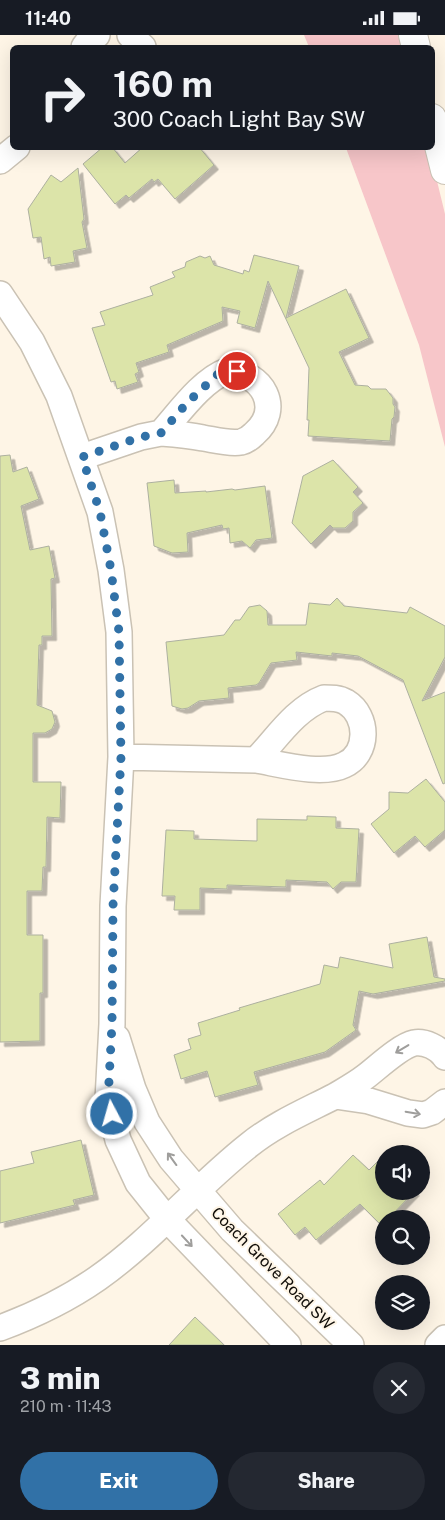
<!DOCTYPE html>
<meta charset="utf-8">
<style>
body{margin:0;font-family:"Public Sans",sans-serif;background:#242831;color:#f1f3f6;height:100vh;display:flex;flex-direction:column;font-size:19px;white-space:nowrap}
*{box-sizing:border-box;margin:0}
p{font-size:16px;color:#9ea1a6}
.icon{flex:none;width:28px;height:28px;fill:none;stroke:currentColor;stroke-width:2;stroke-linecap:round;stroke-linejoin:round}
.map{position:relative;height:1310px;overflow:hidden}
.panel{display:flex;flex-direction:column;background:#171b24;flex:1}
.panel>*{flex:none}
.banner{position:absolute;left:10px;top:10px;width:425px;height:105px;border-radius:8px;box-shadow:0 5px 20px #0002;background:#171b24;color:#f1f3f6;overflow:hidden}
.buttons{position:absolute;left:375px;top:1110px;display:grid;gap:10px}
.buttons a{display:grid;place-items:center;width:55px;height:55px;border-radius:50%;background:#171b24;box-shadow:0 5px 20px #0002;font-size:25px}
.pin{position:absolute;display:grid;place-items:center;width:42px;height:42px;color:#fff;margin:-21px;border:2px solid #fff;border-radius:50%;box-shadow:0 1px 5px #0007}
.me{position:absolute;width:55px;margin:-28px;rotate:354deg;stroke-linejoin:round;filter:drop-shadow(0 0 4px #0008)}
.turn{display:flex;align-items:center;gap:18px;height:105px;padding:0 20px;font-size:22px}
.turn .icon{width:65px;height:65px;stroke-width:2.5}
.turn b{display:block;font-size:35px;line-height:42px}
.round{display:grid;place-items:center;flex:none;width:52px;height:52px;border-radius:26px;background:#242831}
.headline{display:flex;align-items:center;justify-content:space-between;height:85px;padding:0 20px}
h1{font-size:30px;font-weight:800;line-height:38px}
.cta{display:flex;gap:10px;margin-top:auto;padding:10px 20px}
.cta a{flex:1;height:58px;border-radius:30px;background:#3171a7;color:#fff;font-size:20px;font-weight:800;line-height:58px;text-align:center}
.cta a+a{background:#242831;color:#f1f3f6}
.status{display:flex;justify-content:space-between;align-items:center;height:35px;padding:0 25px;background:#171b24;direction:ltr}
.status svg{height:14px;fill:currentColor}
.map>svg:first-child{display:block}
.green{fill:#f7c6c9}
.building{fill:#dce4a9;stroke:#adb0a0;filter:url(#shadow)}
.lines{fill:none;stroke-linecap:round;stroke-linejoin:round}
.street-casing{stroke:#cac2b4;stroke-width:28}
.secondary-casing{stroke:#cac2b4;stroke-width:30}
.street{stroke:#fff;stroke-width:25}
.secondary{stroke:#fff;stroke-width:28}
.oneway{stroke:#9f9e9c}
.route{stroke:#3171a7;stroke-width:9;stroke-dasharray:0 16.2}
.labels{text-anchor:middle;stroke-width:4;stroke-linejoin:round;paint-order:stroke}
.street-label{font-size:16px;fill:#100d08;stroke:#fef5e6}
</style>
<div class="status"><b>11:40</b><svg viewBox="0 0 49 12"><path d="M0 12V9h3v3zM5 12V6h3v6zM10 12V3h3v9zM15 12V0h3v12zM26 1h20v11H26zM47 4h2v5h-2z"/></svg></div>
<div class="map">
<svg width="445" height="1310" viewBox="0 0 445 1310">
<defs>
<filter id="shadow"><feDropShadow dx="4.5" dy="4.5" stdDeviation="0" flood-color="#0004"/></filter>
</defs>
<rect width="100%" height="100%" fill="#fef5e6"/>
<!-- green -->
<path class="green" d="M 304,0 L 398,0 L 402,12 L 309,12 Z
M 346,113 L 429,113 L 445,179 L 445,412 L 419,310 Z"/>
<!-- building -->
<path class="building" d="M 103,112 L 112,112 L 125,128 L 143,112 L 199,112 L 214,130 L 175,164 L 158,144 L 154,147 L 152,144 L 129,163 L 126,160 L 115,169 L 83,129 Z
M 78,133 L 84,184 L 82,187 L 87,213 L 73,216 L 75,227 L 51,231 L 50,222 L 44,224 L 41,202 L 33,203 L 28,174 L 51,140 L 61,147 Z
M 254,220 L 299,231 L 286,283 L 346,254 L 369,303 L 339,317 L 355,350 L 368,351 L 371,354 L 386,354 L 393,363 L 393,369 L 395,372 L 394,382 L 392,384 L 390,406 L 308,401 L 309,385 L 307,385 L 309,333 L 268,246 L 255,293 L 237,288 L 240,276 L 222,272 L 223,286 L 167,310 L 169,317 L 136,328 L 139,337 L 135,339 L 138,347 L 117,354 L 115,346 L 111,347 L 92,293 L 105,290 L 100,277 L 153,260 L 150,252 L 175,242 L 172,237 L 185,232 L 186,227 L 200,221 L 205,223 L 210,221 L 214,230 L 243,239 L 244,235 L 249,237 Z
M 10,420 L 13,437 L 27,432 L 39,464 L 21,471 L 30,515 L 49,511 L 55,543 L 51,544 L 52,601 L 42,601 L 42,610 L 39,610 L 37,670 L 52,676 L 55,687 L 52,694 L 45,698 L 33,698 L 33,747 L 61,747 L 60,783 L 47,782 L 46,832 L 43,832 L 42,856 L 27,856 L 27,900 L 43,900 L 43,958 L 40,958 L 40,1006 L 0,1007 L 0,421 Z
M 333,425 L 358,452 L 353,457 L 363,468 L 353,477 L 353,486 L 345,493 L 333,493 L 330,490 L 311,509 L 292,488 L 303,441 Z
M 174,445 L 175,458 L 206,456 L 206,457 L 232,454 L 235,455 L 265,451 L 272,503 L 256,505 L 250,513 L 242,506 L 230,508 L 229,493 L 223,494 L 222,490 L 187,498 L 188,517 L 172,518 L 154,511 L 147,448 Z
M 337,563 L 344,571 L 407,578 L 410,572 L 445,591 L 445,622 L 422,666 L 445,657 L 445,748 L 443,749 L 403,645 L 358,621 L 332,618 L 332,621 L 296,617 L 297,625 L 271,628 L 259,648 L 256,650 L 228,653 L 229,663 L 199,666 L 188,673 L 182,674 L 172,671 L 166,607 L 224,600 L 235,585 L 240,585 L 249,572 L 260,570 L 267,576 L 268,590 L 306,590 L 309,568 L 330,570 Z
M 426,744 L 445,767 L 445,795 L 425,812 L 415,801 L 394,818 L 371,789 L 389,774 L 389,757 L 408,758 Z
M 307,781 L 336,782 L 336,793 L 359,794 L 356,847 L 341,847 L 333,854 L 327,847 L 286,845 L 286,852 L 227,850 L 227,854 L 200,853 L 200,875 L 174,875 L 175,861 L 162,861 L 166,795 L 194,796 L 194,804 L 257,806 L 257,784 L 307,785 Z
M 427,902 L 434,942 L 445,944 L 445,946 L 373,959 L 359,956 L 353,990 L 356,995 L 325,1017 L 254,1037 L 258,1050 L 215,1062 L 207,1036 L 181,1044 L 174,1020 L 191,1014 L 188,1004 L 201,1000 L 198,988 L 240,975 L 239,973 L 320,949 L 324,930 L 338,933 L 340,922 L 393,933 L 389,909 Z
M 81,1105 L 94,1160 L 73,1165 L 75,1170 L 0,1188 L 0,1136 L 34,1128 L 31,1117 Z
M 353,1120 L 369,1135 L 384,1120 L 384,1156 L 415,1156 L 388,1184 L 384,1184 L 384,1188 L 381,1190 L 360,1169 L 316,1205 L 305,1192 L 295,1200 L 278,1179 L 320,1145 L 324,1150 Z
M 195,1282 L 224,1310 L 169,1310 Z"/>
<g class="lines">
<!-- street casing -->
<g class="street-casing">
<path id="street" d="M 130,0 L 143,12
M 84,12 L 90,4 L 97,0
M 0,126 L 17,112
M 0,259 L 32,307 L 59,361 L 100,477 L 111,535 L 119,597 L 121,722 L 113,871 L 112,989 L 108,1065 L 118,1105 L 138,1148 L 166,1183 L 288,1310
M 227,336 C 263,337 283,374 254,399 C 251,402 245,406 241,407 C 229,409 215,405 203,403 C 189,400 175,399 161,398 C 179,378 202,345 227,336 Z
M 82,422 L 141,402 L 161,398
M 324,663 C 331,663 339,663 346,667 C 369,681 369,719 344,730 C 322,741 280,729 256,725 C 277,703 295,674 324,663 Z
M 121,722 L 256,725
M 117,1003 L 133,1054 L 147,1087 L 171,1124 L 232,1195 L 351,1310
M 445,1022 C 439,1013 425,1006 414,1008 C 400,1011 377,1033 365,1042 C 356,1049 345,1055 335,1061 L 369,1066 L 408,1078 L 423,1080 L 432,1077 L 445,1067
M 0,1293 C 35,1280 68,1264 98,1243 C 152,1205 197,1151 249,1110 C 275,1089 306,1076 335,1061
M 438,1310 L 445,1303"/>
</g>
<!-- secondary casing -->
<g class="secondary-casing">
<path id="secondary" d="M 413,0 L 416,12
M 432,83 L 445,135"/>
</g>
<!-- street -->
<use href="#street" class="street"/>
<!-- secondary -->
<use href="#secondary" class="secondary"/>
</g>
<!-- one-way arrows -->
<defs><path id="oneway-shaft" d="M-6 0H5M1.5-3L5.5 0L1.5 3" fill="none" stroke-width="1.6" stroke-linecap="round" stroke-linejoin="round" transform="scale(1.25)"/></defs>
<g class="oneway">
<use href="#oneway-shaft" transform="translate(402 1014) rotate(149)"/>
<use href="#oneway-shaft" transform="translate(413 1078) rotate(10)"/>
<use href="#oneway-shaft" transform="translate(172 1124) rotate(-126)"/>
<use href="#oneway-shaft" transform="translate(187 1206) rotate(47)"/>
</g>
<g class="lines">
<!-- route -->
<path class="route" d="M 112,1079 L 108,1065 L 112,989 L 113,871 L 121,722 L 119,597 L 111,535 L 100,477 L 82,422 L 141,402 L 161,398 L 187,368 L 218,339 L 227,336 L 237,336"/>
</g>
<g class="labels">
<!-- street labels -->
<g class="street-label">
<text transform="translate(273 1233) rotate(45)" y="6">Coach Grove Road SW</text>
</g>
</g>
</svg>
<div class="buttons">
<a><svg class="icon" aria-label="sound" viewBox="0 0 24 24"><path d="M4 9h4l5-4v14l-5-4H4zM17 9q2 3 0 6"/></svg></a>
<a><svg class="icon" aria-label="search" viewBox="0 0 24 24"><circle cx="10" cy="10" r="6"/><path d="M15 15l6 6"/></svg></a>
<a><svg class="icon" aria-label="layers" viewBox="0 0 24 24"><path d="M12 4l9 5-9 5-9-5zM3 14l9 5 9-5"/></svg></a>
</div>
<div class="pin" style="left:237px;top:336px;background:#d93025"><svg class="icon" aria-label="arrive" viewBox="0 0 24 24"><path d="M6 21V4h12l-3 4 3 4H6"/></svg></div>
<svg class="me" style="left:112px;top:1079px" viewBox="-20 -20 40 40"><circle r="17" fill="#3171a7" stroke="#fff" stroke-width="3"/><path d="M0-11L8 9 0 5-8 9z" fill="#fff"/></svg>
<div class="banner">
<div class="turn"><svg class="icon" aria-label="right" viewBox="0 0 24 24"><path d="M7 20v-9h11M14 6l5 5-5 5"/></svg><div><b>160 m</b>300 Coach Light Bay SW</div></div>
</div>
</div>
<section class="panel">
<div class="headline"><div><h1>3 min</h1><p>210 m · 11:43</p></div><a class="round"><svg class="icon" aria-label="close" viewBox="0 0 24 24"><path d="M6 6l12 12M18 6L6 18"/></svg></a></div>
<div class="cta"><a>Exit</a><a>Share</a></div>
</section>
